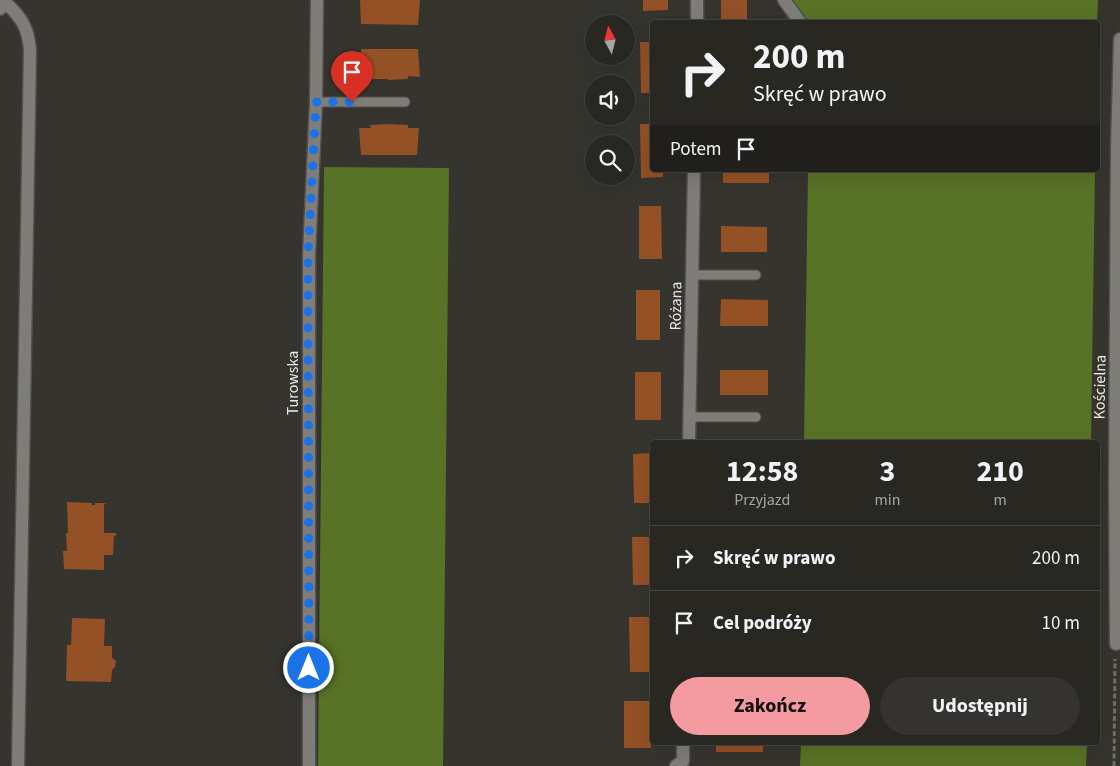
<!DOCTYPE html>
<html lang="pl">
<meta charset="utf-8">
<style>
body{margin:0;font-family:"Source Sans 3",sans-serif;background:#34332f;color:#f1f3f6;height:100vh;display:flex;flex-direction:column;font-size:19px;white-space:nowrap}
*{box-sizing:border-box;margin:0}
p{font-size:16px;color:#a5a5a5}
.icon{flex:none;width:28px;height:28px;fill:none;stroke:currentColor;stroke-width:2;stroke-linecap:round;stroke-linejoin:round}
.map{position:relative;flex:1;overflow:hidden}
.panel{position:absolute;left:650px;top:440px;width:450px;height:305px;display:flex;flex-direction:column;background:#282722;border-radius:5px;box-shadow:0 5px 20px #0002,0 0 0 1px #444440}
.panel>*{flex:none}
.banner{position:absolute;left:650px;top:20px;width:450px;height:152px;border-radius:5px;box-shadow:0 5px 20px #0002,0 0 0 1px #444440;background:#282722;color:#f1f3f6;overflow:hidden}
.needle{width:32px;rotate:353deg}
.buttons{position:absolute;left:585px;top:15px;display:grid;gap:10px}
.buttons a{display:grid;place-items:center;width:50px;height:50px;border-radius:50%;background:#282722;box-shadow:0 5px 20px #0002,0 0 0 1px #444440;font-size:25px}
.pin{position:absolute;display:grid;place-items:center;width:42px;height:42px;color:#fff;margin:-51px -21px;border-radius:50% 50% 50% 0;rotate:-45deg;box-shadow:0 0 5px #0007}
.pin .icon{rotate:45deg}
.me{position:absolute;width:55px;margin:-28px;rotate:0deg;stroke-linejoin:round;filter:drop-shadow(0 0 4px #0008)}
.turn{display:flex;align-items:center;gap:18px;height:105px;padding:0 20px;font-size:22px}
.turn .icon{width:65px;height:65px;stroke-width:2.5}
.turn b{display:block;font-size:35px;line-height:42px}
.then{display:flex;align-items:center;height:48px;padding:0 20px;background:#0003;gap:10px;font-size:19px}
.eta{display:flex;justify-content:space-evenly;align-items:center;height:85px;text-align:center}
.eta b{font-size:30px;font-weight:700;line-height:35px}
.button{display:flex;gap:10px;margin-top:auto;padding:10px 20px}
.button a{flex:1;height:58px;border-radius:30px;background:#f49aa1;color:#111;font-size:20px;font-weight:700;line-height:58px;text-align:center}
.button a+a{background:#34332f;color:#f1f3f6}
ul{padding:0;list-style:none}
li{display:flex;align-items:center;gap:15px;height:65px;padding:0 20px;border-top:1px solid #444440}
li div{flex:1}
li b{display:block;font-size:19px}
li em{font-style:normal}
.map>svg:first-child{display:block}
.forest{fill:#587226}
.building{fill:#955126}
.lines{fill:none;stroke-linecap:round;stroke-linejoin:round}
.lane-casing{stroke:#52504c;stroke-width:11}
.street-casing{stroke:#52504c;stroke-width:15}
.path{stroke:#6f6e69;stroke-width:3;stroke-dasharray:5 2.5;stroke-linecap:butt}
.lane{stroke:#7f7d77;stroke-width:9}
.street{stroke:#7f7d77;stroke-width:12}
.route{stroke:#1a73e8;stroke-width:9;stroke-dasharray:0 16.2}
.labels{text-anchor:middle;stroke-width:4;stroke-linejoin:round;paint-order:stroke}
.street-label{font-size:16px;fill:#e9e8e5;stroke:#35342e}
</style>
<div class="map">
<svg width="1120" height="766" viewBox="0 0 1120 766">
<rect width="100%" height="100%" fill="#35342e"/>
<!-- forest -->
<path class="forest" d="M 793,0 L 1098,0 L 1097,22 L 809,22 Z
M 324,167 L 449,168 L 443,766 L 318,766 Z
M 808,170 L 1095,170 L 1091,442 L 804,442 Z
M 801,743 L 1087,743 L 1086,766 L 800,766 Z"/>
<!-- building -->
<path class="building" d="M 360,0 L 420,0 L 418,25 L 361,24 Z
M 643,0 L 668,0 L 668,10 L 643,11 Z
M 721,0 L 747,0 L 747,22 L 721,22 Z
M 640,42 L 652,42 L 652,93 L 641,93 Z
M 361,49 L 418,49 L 420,77 L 408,76 L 408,79 L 388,80 L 388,79 L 371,79 L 371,76 L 359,76 Z
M 388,124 L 408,125 L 408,128 L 419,128 L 417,155 L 361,155 L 359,128 L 371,128 L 370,125 Z
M 640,124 L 652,124 L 652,170 L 663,170 L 663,177 L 641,178 Z
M 723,170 L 769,170 L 769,183 L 723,183 Z
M 639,206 L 661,206 L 662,259 L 639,259 Z
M 721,226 L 767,227 L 767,252 L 721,252 Z
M 636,290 L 660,290 L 660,340 L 636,340 Z
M 721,299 L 768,300 L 768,326 L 720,326 Z
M 720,370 L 768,370 L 768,395 L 720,395 Z
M 635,372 L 661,372 L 661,420 L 635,420 Z
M 652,453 L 652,503 L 634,503 L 633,454 Z
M 67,502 L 92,503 L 92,505 L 95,505 L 95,503 L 106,503 L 104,505 L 104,533 L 116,533 L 116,536 L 114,535 L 113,555 L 104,555 L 104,570 L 64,569 L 63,551 L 67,551 L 66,533 L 68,533 Z
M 632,537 L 652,537 L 652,585 L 633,585 Z
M 629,617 L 652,617 L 652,672 L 630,672 Z
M 72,618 L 105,619 L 104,646 L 112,646 L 112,658 L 116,661 L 115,667 L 112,670 L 111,682 L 66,681 L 67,645 L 71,645 Z
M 624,701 L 650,701 L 651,748 L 624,748 Z
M 716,742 L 763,742 L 763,752 L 716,752 Z"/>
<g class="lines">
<!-- lane casing -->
<g class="lane-casing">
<path id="lane" d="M 316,102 L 405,102
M 692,275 L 756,275
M 689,417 L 756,417"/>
</g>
<!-- street casing -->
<g class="street-casing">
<path id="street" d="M 784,0 L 800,22
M 0,9 L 6,3 C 22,18 28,28 30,50 L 18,766
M 697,22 L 697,0
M 689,442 L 694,170
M 1116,644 L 1115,485 L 1117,147 L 1120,39
M 309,766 L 309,256 L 316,102 L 317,0
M 676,766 L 683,761 L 683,742"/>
</g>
<!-- path -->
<path class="path" d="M 1114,766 L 1115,659"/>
<!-- lane -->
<use href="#lane" class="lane"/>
<!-- street -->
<use href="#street" class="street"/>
</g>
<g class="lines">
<!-- route -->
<path class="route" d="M 309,668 L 308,256 L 316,102 L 352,102"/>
</g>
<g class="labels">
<!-- street labels -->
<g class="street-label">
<text transform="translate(675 306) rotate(-89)" y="6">Różana</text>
<text transform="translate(292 383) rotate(-90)" y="6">Turowska</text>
<text transform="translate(1099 387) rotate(-89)" y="6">Kościelna</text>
</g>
</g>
</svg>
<div class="buttons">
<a><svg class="needle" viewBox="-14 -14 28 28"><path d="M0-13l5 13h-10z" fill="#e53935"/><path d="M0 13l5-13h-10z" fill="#a5a5a5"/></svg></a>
<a><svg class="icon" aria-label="sound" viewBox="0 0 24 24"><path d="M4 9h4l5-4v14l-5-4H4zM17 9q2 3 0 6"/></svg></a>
<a><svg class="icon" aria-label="search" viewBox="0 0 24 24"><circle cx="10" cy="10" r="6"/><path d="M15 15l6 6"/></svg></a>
</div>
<div class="pin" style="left:352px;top:102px;background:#d93025"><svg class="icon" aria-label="arrive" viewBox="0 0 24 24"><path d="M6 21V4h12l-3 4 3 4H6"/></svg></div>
<svg class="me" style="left:309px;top:668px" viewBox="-20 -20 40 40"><circle r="17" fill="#1a73e8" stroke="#fff" stroke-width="3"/><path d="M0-11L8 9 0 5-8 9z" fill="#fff"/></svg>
<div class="banner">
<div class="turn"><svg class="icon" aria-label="right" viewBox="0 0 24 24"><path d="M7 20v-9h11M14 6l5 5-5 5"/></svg><div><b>200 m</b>Skręć w prawo</div></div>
<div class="then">Potem<svg class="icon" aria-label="arrive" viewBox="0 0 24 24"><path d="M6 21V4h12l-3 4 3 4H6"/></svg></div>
</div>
<section class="panel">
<div class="eta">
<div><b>12:58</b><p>Przyjazd</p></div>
<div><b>3</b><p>min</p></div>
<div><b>210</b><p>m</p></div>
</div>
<ul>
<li><svg class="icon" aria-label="right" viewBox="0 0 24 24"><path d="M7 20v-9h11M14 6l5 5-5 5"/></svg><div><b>Skręć w prawo</b></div><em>200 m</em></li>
<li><svg class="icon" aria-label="arrive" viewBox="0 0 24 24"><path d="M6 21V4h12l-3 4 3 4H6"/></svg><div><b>Cel podróży</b></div><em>10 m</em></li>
</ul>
<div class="button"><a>Zakończ</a><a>Udostępnij</a></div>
</section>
</div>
